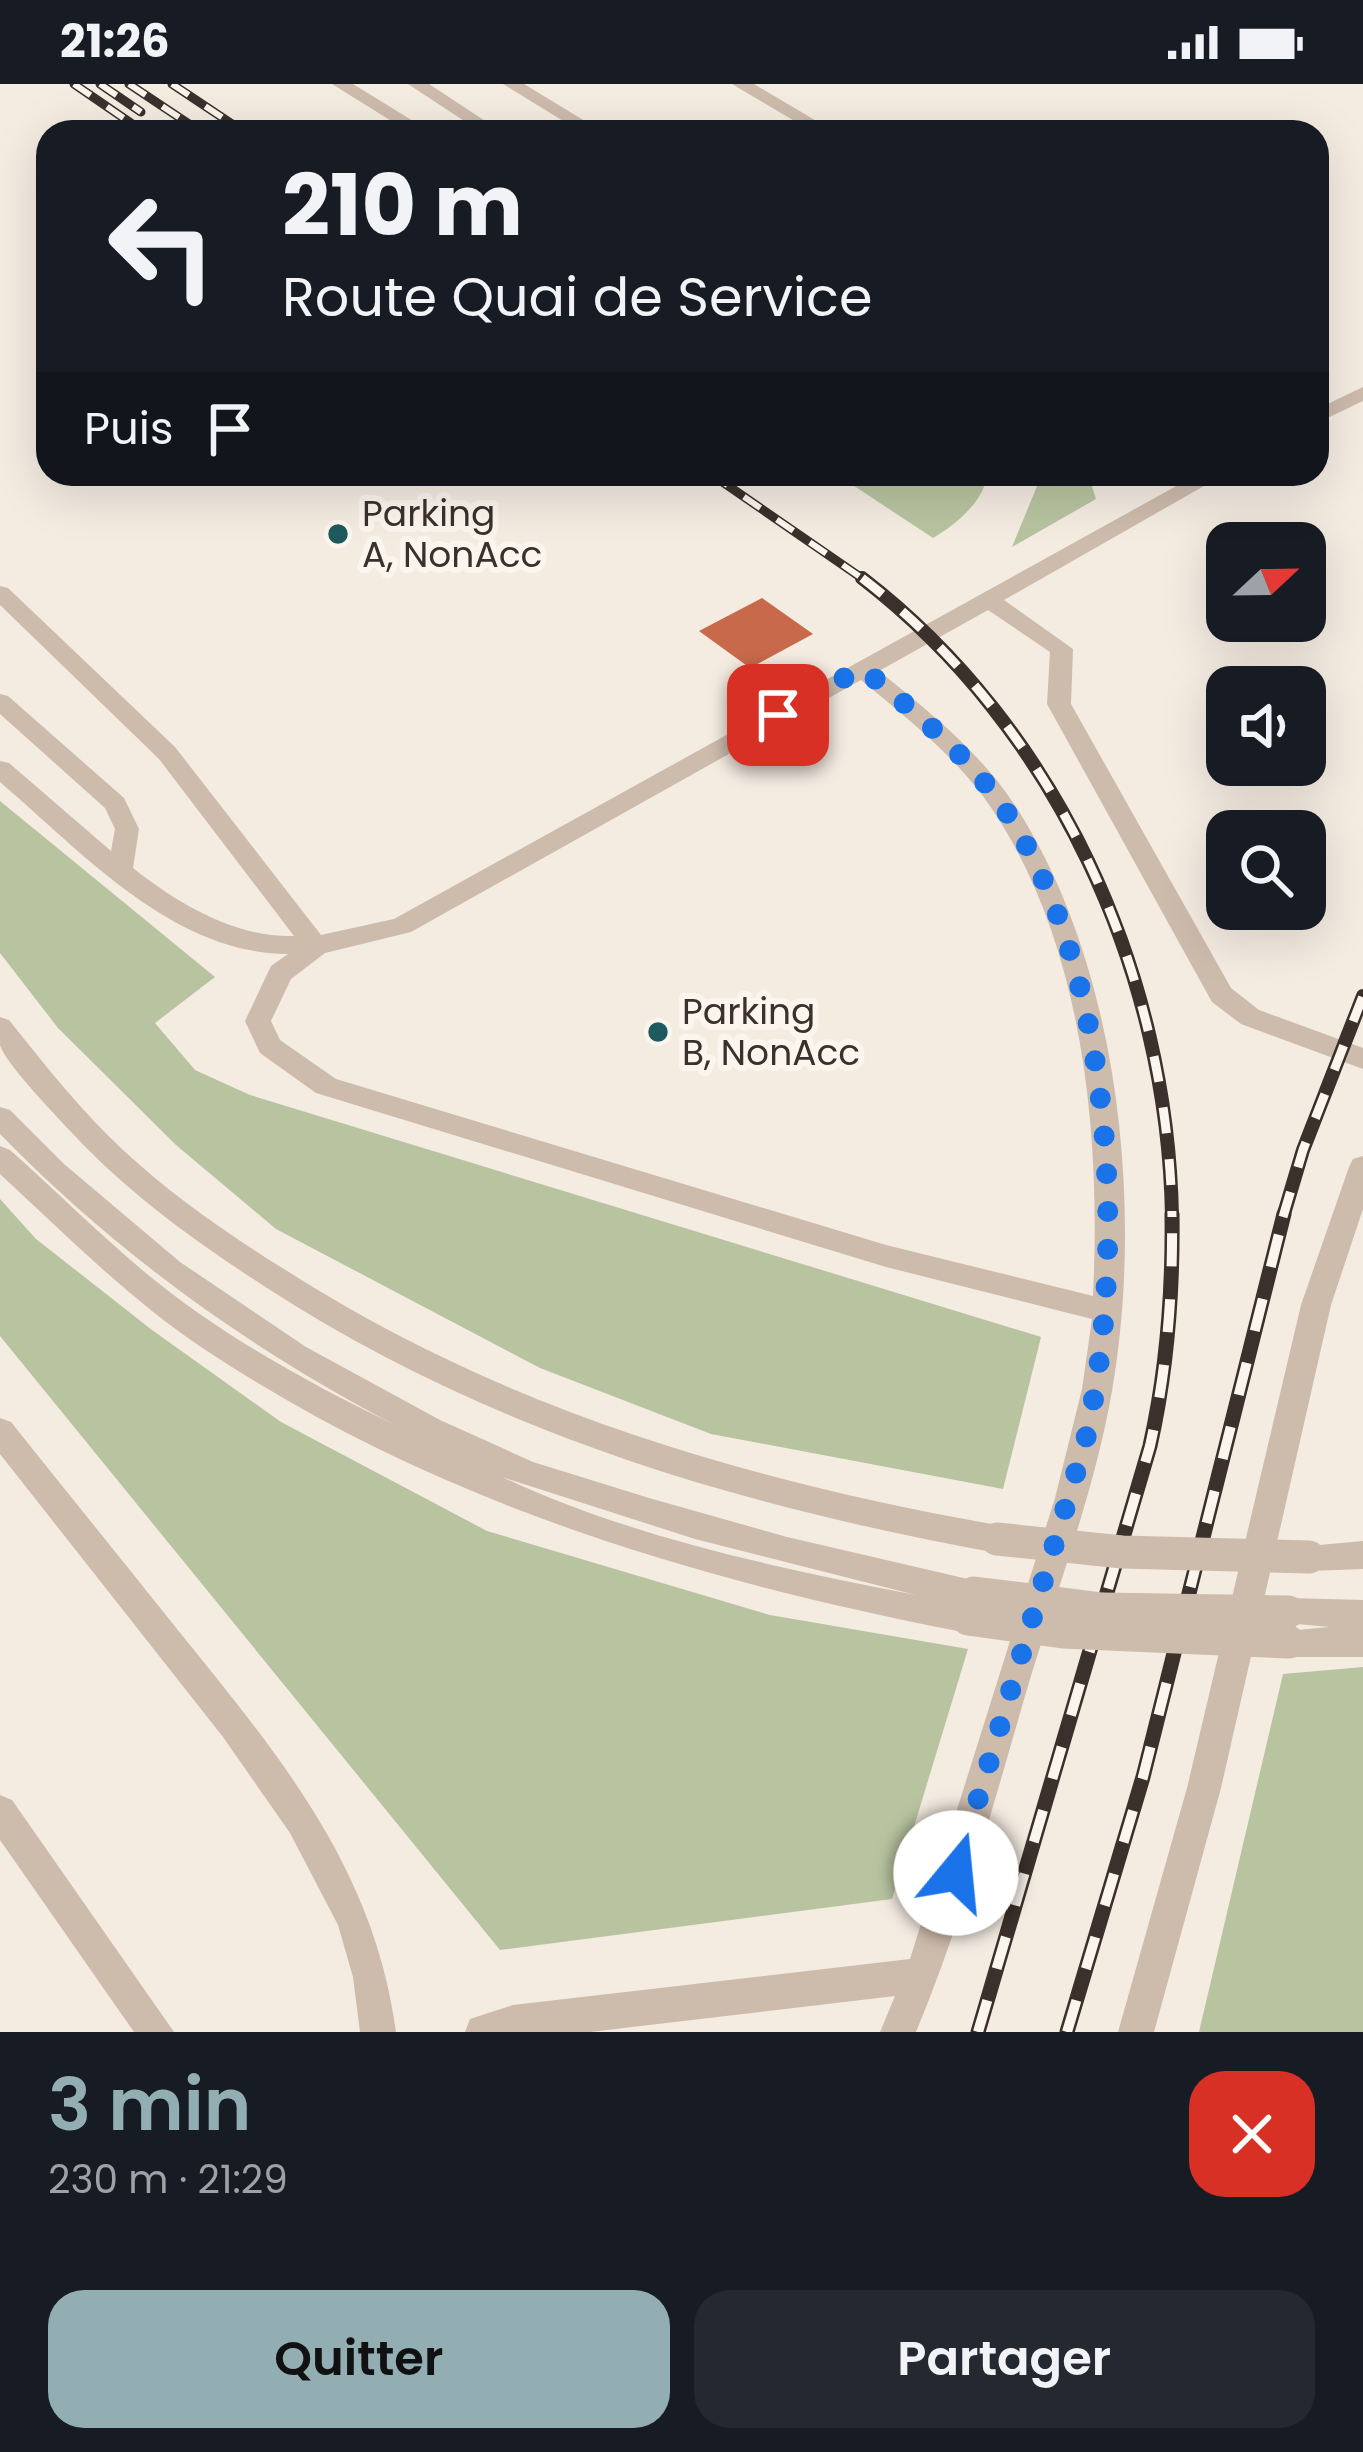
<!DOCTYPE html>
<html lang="fr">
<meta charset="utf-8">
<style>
body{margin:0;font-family:Poppins,sans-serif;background:#242831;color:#f1f3f6;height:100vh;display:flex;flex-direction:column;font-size:45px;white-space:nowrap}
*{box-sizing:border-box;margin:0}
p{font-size:39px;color:#9ea1a6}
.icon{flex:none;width:66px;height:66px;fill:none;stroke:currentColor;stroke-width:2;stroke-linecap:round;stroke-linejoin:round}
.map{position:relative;height:1948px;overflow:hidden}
.sheet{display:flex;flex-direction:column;background:#171b24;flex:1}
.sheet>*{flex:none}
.top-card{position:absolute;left:36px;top:36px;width:1293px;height:366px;border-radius:36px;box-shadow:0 12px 48px #0002;background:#171b24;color:#f1f3f6;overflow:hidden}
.needle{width:78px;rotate:68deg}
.fabs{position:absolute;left:1206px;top:438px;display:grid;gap:24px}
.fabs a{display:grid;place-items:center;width:120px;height:120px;border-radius:24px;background:#171b24;box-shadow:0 12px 48px #0002;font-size:60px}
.pin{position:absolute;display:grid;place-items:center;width:102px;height:102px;color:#fff;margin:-51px;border-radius:24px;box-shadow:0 6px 18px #0006}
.me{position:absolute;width:132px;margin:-66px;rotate:17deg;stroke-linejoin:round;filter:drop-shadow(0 0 9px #0008)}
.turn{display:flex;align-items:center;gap:42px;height:252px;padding:0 48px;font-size:54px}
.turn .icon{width:156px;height:156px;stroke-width:2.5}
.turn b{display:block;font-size:84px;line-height:102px}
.then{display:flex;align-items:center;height:114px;padding:0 48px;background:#0003;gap:24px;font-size:45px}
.round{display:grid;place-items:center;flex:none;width:126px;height:126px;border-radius:36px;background:#242831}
.headline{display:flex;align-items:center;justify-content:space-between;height:204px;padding:0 48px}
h1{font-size:72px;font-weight:600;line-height:90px;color:#92aeb2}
.primary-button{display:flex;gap:24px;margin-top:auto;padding:24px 48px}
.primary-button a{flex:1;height:138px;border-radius:36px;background:#92aeb2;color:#111;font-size:48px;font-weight:600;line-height:138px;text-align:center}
.primary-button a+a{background:#242831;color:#f1f3f6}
.status{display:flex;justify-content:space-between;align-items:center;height:84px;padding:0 60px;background:#171b24;direction:ltr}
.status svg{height:33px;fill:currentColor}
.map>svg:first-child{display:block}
.green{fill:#b8c4a0}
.building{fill:#c8694b}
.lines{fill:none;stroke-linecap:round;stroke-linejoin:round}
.service{fill:#cdbbac;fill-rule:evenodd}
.rail-far2-casing{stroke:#3b302b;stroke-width:9}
.rail-far1-casing{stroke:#3b302b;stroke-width:14}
.rail-casing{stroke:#3b302b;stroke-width:15}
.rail-far2{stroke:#fbf5ee;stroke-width:6;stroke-dasharray:20;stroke-linecap:butt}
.rail-far1{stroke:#fbf5ee;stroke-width:9;stroke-dasharray:26;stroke-linecap:butt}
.rail{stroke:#fbf5ee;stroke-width:10;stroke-dasharray:33;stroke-linecap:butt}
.service-bridge{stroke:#cdbbac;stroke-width:33}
.route{stroke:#1a73e8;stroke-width:21;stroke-dasharray:0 37.8}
.poi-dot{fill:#1f5a5e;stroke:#fbf5ee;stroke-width:4.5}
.labels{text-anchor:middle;stroke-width:12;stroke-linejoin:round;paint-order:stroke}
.poi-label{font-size:36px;fill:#3b302b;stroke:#fbf5ee;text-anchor:start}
</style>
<div class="status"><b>21:26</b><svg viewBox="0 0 49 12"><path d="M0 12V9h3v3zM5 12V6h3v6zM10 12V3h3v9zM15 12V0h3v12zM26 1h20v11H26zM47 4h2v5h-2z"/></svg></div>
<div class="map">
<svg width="1363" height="1948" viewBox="0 0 1363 1948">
<rect width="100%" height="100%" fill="#f4ebe1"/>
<!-- green -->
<path class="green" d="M 836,390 L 987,390 C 985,417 955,441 933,454 Z
M 1042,390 L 1088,390 L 1096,415 L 1012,463 Z
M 0,717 L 215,893 L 155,939 L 195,986 L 250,1011 L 1041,1253 L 1003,1405 L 711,1350 L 540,1284 L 276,1145 L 176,1061 L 58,944 L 0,869 Z
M 0,1115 L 36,1155 L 152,1246 L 281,1338 L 487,1447 L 770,1531 L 968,1565 L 892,1815 L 500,1866 L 0,1252 Z
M 1363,1583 L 1363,1948 L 1199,1948 L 1283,1590 Z"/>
<!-- building -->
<path class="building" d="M 762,514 L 813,550 L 750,584 L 699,547 Z"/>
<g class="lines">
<!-- service -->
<path class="service" d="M 332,0 L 353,0 L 431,48 L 409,48 Z
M 408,0 L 429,0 L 502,48 L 481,48 Z
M 503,0 L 524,0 L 603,48 L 581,48 Z
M 732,0 L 754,0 L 835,48 L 813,48 Z
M 1363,303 L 1363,317 L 1317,339 L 1317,325 Z
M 1198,390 L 1225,390 L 1004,516 L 1073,565 L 1071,620 L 1231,904 L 1259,926 L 1363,964 L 1363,985 L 1241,940 L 1212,918 L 1047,620 L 1050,568 L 988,526 L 879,587 C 927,626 979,667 1014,720 C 1119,880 1144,1121 1112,1307 C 1095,1405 1059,1499 1030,1595 C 995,1714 964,1833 916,1948 L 880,1948 L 895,1912 L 590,1948 L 465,1948 L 470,1935 L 513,1921 L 910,1875 L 1055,1414 L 1082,1305 L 1092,1235 L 886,1183 L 316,1009 L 260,969 L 245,937 L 271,882 L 288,870 C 173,870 81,767 0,698 L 0,677 L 9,679 L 111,767 L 115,745 L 105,724 L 0,630 L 0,610 L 8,612 L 124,714 L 139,745 L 133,784 C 177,819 235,854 294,852 L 159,675 L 0,521 L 0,502 L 8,504 L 175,663 L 321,851 L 394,835 ZM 861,596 C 908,635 958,674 992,725 C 1084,862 1101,1051 1093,1212 L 886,1161 L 336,995 L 280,956 L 271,937 L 291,895 L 325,869 L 411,848 Z
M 0,933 L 9,936 C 45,981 81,1027 123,1066 C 171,1111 228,1150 284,1185 C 502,1325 744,1396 997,1441 L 1008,1445 L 1013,1455 L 1008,1465 L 997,1469 C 739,1422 489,1348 267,1204 C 199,1160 130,1111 75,1052 C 59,1035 5,979 0,961 C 0,953 0,941 0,933 Z
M 0,1023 L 10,1026 L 64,1080 L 180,1178 L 306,1263 L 440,1336 L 533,1378 L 649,1414 L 787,1453 L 985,1499 L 990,1509 L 985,1519 L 974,1523 L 984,1535 L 980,1545 L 968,1549 C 699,1497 438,1420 207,1267 C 131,1217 66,1151 0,1090 L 0,1062 L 10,1066 C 54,1105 96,1147 141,1185 C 217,1249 306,1298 395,1341 C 248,1264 116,1169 0,1050 ZM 502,1393 L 695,1455 L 916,1511 C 777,1484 630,1453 502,1393 Z
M 1363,1072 L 1363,1125 L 1331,1221 L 1221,1704 L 1154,1948 L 1118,1948 L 1187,1704 L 1301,1221 L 1349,1083 L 1353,1075 Z
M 0,1334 L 11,1338 C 66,1407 122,1476 177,1545 C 278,1670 374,1783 396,1948 L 360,1948 L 353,1893 L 338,1841 L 290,1749 L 223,1653 L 0,1370 Z
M 1363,1457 L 1363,1485 L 1309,1487 L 1298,1483 L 1293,1473 L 1298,1463 Z
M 1288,1514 L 1363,1516 L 1363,1573 L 1289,1573 L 1277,1568 L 1273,1558 L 1277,1548 L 1329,1543 L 1277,1538 L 1272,1528 L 1277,1518 Z
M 0,1711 L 12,1716 L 174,1948 L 134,1948 L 0,1756 Z"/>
<!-- rail-far2 casing -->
<g class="rail-far2-casing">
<path id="rail-far2" d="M 74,0 L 144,48
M 100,0 L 141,28
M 129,0 L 201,48
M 172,0 L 244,48
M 711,390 L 866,497"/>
</g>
<!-- rail-far1 casing -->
<g class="rail-far1-casing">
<path id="rail-far1" d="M 862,494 C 1057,644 1168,889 1172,1133
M 1283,1133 L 1303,1066 L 1363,912"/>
</g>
<!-- rail casing -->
<g class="rail-casing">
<path id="rail" d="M 978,1948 L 1150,1362 C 1167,1286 1173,1208 1172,1130
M 1067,1948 L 1143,1693 L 1284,1130"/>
</g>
<!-- rail-far2 -->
<use href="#rail-far2" class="rail-far2"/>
<!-- rail-far1 -->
<use href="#rail-far1" class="rail-far1"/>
<!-- rail -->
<use href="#rail" class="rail"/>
<!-- service-bridge -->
<path class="service-bridge" d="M 997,1455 L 1122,1468 L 1309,1473
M 974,1509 L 1102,1525 L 1288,1528
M 968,1535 L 1063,1548 L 1289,1558"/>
</g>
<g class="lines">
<!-- route -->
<path class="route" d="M 778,631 L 862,584 C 913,627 967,669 1005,726 C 1115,890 1128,1170 1085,1358 L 956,1789"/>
</g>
<!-- markers -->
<g class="poi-dot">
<circle cx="338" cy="450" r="12"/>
<circle cx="658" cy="948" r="12"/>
</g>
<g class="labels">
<!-- poi labels -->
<g class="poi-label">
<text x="362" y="442">Parking<tspan x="362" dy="41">A, NonAcc</tspan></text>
<text x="682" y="940">Parking<tspan x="682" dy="41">B, NonAcc</tspan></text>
</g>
</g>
</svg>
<div class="fabs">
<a><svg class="needle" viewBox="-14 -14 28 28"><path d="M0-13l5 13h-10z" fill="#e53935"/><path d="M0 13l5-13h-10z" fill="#9ea1a6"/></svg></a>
<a><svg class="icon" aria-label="sound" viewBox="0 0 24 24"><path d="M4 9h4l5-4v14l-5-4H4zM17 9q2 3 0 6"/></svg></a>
<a><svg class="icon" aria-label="search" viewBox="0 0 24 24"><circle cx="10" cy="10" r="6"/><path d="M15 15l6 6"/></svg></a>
</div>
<div class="pin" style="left:778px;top:631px;background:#d93025"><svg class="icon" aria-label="arrive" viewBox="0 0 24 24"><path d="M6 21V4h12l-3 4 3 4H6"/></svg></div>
<svg class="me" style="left:956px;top:1789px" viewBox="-20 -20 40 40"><circle r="19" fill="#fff"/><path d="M0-13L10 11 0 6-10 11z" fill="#1a73e8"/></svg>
<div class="top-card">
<div class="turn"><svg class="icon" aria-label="left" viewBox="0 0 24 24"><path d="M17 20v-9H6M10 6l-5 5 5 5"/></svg><div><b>210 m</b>Route Quai de Service</div></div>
<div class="then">Puis<svg class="icon" aria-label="arrive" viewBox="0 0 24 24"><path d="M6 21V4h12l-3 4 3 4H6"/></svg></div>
</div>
</div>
<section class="sheet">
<div class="headline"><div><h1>3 min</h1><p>230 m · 21:29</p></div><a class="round" style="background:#d93025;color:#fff"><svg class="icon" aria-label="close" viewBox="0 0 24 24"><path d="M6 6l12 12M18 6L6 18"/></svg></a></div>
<div class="primary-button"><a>Quitter</a><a>Partager</a></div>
</section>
